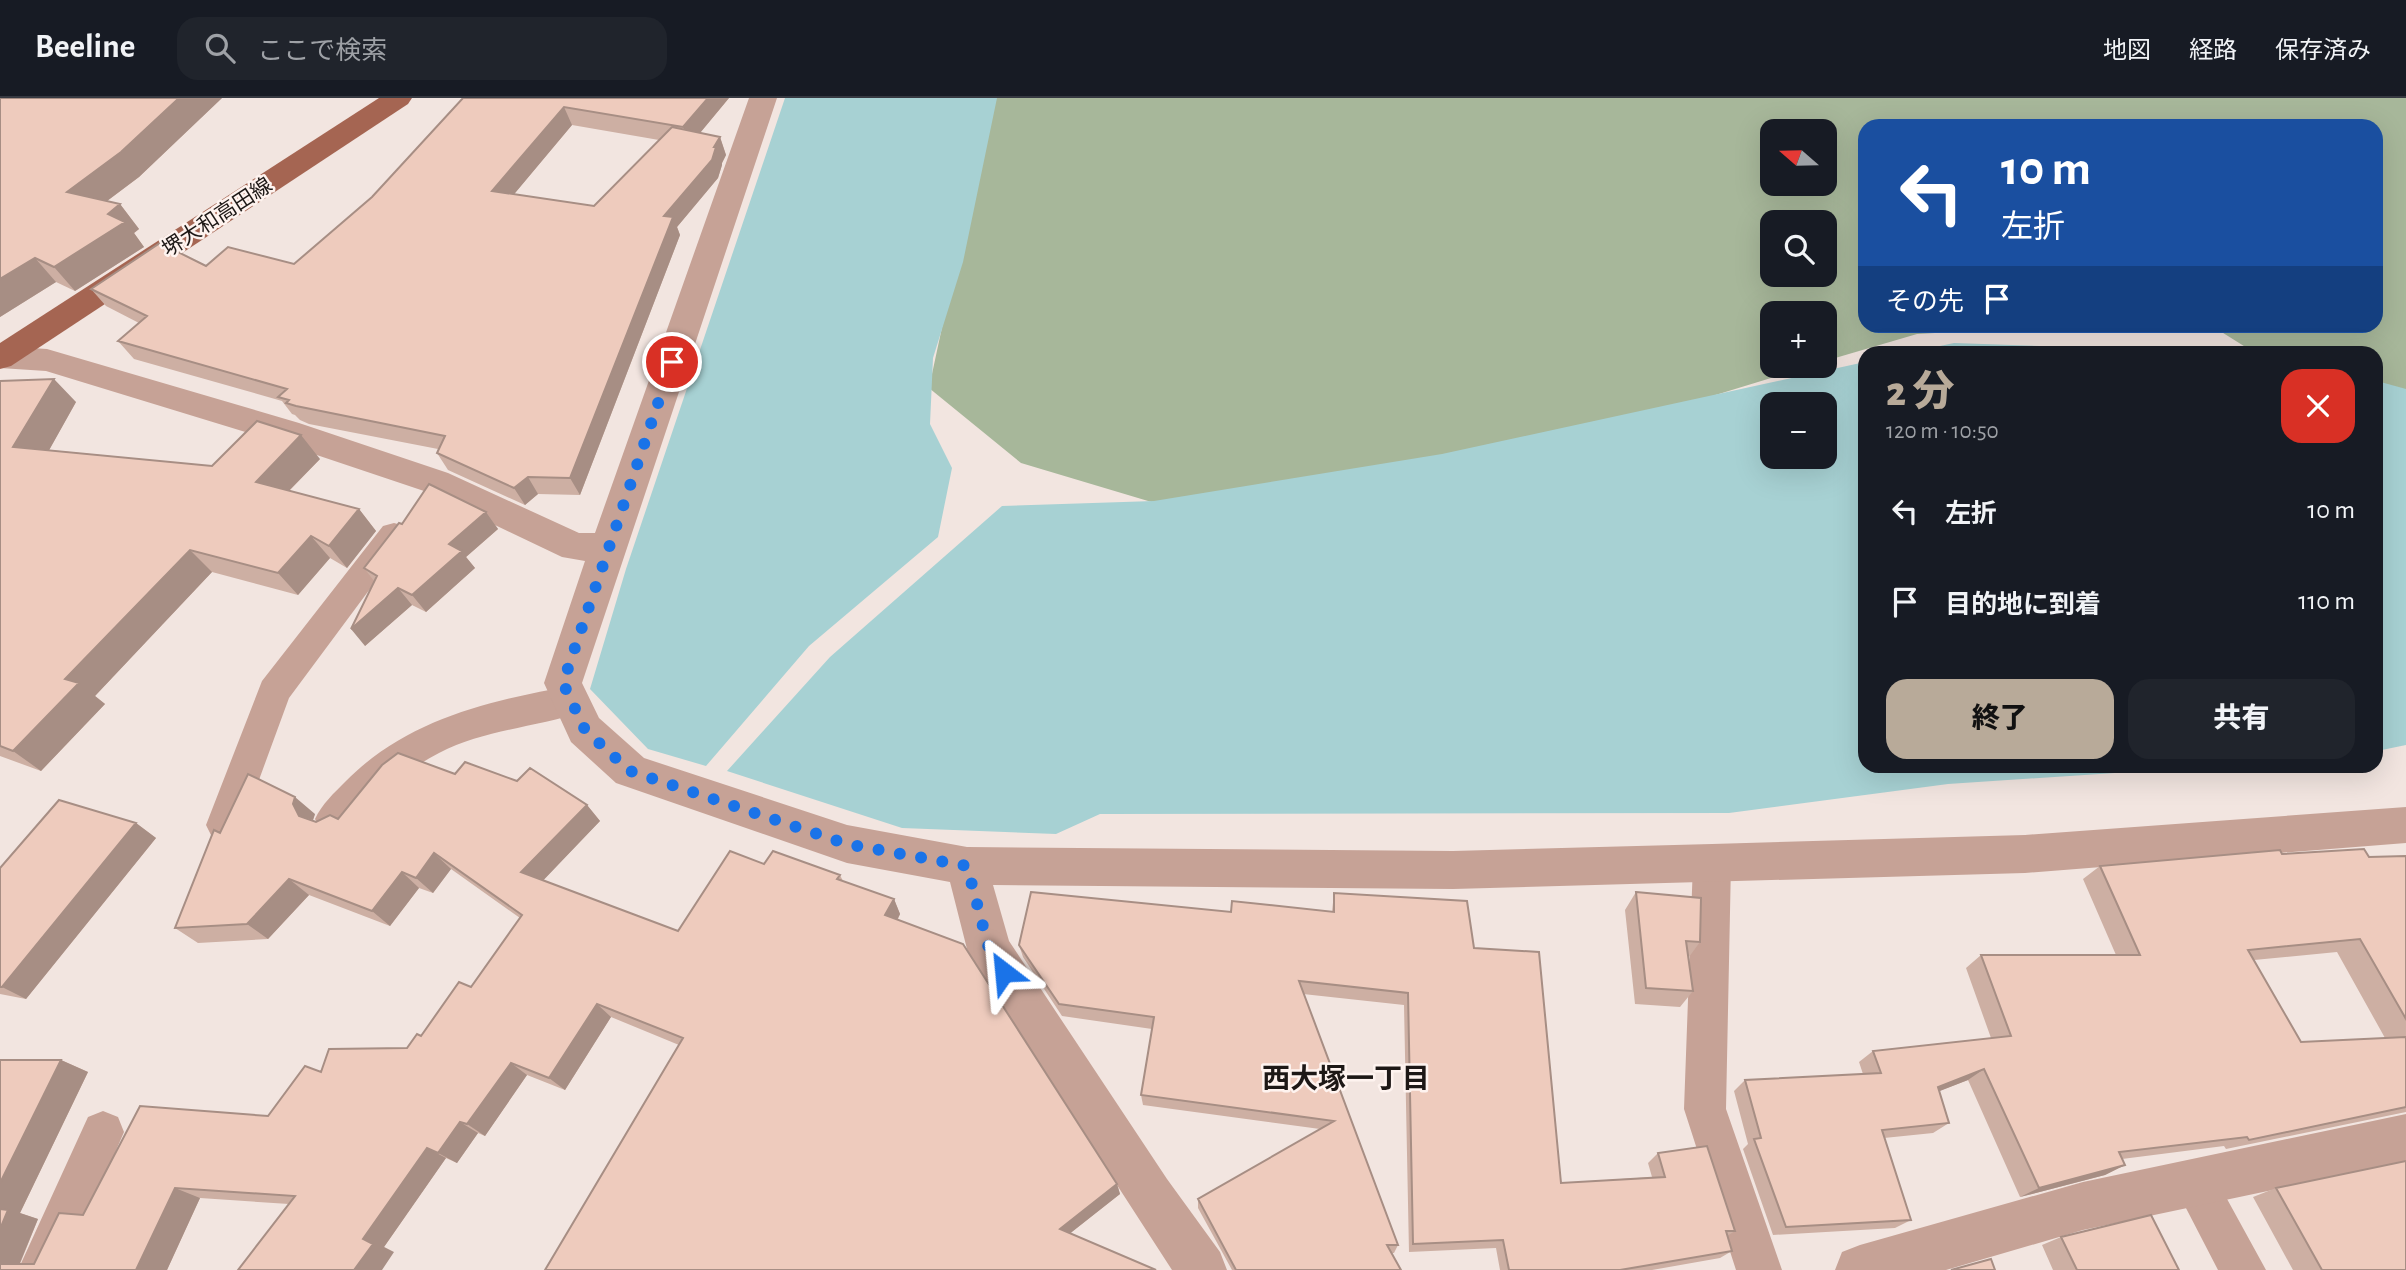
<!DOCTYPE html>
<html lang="ja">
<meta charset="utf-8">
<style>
body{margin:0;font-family:"Alegreya Sans","Noto Sans JP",sans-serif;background:#20242c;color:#f1f3f6;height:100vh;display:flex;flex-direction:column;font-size:26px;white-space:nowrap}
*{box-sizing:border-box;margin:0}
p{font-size:23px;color:#9ea1a6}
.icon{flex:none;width:38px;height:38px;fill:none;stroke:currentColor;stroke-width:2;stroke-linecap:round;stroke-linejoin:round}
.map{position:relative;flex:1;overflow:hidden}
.drawer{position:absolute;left:1858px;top:248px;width:525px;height:427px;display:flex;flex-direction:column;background:#171b24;border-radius:21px;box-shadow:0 7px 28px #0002}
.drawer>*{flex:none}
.top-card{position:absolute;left:1858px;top:21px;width:525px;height:214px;border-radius:21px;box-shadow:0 7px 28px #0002;background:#1a4fa0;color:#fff;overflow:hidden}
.needle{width:46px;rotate:290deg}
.buttons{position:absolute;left:1760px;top:21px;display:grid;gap:14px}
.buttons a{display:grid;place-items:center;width:77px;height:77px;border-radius:14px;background:#171b24;box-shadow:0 7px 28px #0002;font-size:35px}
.pin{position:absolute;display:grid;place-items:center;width:60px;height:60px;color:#fff;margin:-30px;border:4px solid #fff;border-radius:50%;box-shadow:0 2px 7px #0007}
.me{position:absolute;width:77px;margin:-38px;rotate:331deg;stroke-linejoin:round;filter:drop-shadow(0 0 5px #0008)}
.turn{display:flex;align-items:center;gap:24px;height:147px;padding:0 28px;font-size:32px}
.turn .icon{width:91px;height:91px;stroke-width:2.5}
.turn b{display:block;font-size:49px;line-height:60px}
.then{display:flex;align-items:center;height:66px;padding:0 28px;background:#0003;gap:14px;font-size:26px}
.round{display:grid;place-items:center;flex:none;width:74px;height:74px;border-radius:21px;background:#20242c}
.head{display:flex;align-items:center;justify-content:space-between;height:119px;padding:0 28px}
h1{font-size:42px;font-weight:800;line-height:52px;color:#b8aa99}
.button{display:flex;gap:14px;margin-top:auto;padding:14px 28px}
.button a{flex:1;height:80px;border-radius:21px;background:#b8aa99;color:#111;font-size:28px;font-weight:800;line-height:80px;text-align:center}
.button a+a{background:#20242c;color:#f1f3f6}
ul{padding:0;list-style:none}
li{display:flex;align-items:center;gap:21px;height:91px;padding:0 28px}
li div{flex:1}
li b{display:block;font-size:26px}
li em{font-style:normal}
header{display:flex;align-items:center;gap:42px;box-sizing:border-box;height:98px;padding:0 35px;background:#171b24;border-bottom:2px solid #363941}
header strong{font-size:33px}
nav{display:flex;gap:38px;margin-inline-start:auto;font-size:24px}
.search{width:490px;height:63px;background:#20242c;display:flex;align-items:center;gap:18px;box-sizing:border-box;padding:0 24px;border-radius:21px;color:#9ea1a6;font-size:26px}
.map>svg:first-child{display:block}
.forest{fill:#a7b79a;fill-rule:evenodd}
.water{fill:#a7d1d3;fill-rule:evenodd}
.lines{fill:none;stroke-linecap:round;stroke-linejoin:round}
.lane{fill:#c6a296;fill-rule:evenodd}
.street{fill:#c6a296;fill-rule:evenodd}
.primary{fill:#a56552;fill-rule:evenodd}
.wall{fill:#cdafa3;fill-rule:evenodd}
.shaded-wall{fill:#a78e84}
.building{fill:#eecbbd;stroke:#a78e84;stroke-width:2}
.route{stroke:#1a73e8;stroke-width:12;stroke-dasharray:0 21.6}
.labels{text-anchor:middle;stroke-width:5;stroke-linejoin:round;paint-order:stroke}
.far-street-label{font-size:21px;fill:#1d1816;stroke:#fef3ef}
.neighbourhood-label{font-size:28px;font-weight:bold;fill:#1d1816;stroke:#fef3ef}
</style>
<header>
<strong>Beeline</strong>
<div class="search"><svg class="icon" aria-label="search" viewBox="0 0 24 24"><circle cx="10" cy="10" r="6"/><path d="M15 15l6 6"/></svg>ここで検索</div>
<nav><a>地図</a><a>経路</a><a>保存済み</a></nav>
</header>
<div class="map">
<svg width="2406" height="1172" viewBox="0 0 2406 1172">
<rect width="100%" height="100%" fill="#f2e5e0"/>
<!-- forest -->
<path class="forest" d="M 982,0 L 2406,0 L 2406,332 L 2377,323 L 2376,256 L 2255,255 L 2212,228 L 2376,228 L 2376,28 L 1866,28 L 1866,228 L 2063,228 L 1917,236 L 1825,263 L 1825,215 L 1773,215 L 1773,268 L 1810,268 L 1471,372 L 1215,423 L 1021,365 L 929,290 L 970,99 ZM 1773,33 L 1825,33 L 1825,86 L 1773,86 ZM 1773,124 L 1825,124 L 1825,177 L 1773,177 Z"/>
<!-- water -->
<path class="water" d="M 785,0 L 997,0 L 963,164 L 933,260 L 930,326 L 952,370 L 938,439 L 809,548 L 706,668 L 648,651 L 590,591 L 626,471 Z
M 1954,245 L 2249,255 L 1907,255 Z
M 1865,264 L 1866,668 L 2205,669 L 1948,686 L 1729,715 L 1100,716 L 1056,736 L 902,730 L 727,673 L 830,559 L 1002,408 L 1154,403 L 1442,356 ZM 1773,306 L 1825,306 L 1825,359 L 1773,359 Z
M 2377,283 L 2406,291 L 2406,647 L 2377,653 Z"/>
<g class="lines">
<!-- lane -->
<path class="lane" d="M 394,425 L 405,428 L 410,437 L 289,600 L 238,739 L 225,744 L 212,739 L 206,727 L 262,583 L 383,428 Z
M 572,588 L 584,593 L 590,603 L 584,613 C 536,630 485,631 439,655 C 420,665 402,677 386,692 C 369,708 356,729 334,738 L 321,733 L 315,721 C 322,706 334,695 346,683 C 406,622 490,602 572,588 Z
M 1712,748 L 1725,753 L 1731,765 L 1726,1011 L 1782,1172 L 1736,1172 L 1684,1011 L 1693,765 L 1699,753 Z
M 103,1013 L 118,1019 L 124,1034 L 64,1172 L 18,1172 L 88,1019 Z
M 2195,1063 L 2210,1070 L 2266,1172 L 2218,1172 L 2173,1085 L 2180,1070 Z"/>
<!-- street -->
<path class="street" d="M 749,0 L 777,0 L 582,585 L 599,620 L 644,660 L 847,727 L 967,749 L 1453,753 L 1712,746 L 2025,737 L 2406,709 L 2406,745 L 2025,775 L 1453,791 L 993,787 L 1009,843 L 1167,1081 L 1220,1154 L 1227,1172 L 1172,1172 L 974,866 L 967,851 L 950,784 L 847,765 L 616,685 L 571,644 L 544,585 L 585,463 L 562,459 L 424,393 L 275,343 L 46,273 L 0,270 L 0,248 L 47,251 L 299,325 L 448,375 L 579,435 L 595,435 Z
M 2406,1016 L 2406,1064 L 2083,1132 L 1946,1172 L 1835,1172 L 1842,1154 L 1860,1147 L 2083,1084 Z"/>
<!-- primary -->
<path class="primary" d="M 379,0 L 412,0 L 408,6 L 11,268 L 0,271 L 0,245 Z"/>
</g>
<!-- wall -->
<path class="wall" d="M 0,0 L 222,0 L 139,79 L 107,103 L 120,106 L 139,131 L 134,135 L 144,149 L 75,193 L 56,184 L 0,219 Z
M 463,0 L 729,0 L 700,35 L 720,39 L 726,57 L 722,65 L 722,67 L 718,80 L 677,129 L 680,137 L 580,397 L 538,396 L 525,407 L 448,372 L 437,355 L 438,351 L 309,326 L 300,322 L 295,317 L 292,316 L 282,303 L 134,261 L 118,243 L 139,225 L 106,208 L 91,191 L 206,168 L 294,166 L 372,99 ZM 572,27 L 659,42 L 594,108 L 514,96 Z
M 0,283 L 76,304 L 49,352 L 212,368 L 320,361 L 289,393 L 359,411 L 376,433 L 347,470 L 330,460 L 298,497 L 212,474 L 95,598 L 105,606 L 41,673 L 0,658 Z
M 486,414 L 498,431 L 466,459 L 475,470 L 426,514 L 412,507 L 365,548 L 374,483 L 364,470 L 402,426 Z
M 455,676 L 587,707 L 600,723 L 543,782 L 678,833 L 764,766 L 840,777 L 843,783 L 894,801 L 900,816 L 898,821 L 1117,1086 L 1120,1096 L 1069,1136 L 545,1172 L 679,947 L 611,919 L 565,992 L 527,977 L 485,1038 L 478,1035 L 457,1065 L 446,1060 L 384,1149 L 394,1154 L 289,1106 L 200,1100 L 167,1172 L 0,1172 L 61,962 L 88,974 L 20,1115 L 38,1121 L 20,1166 L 34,1166 L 83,1117 L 268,1018 L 321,974 L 407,950 L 421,938 L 471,889 L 520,820 L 451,771 L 433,795 L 419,790 L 390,828 L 309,797 L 268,841 L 198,845 L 175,830 L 220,735 L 315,716 L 313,722 L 316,724 L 338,721 Z
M 136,725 L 156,740 L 26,901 L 0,896 L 0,770 Z
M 2282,756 L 2369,759 L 2406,758 L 2406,1014 L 2226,1051 L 2224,1048 L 2122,1061 L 2125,1067 L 2105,1077 L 2020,1099 L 1968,982 L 1939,993 L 1949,1025 L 1933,1035 L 1884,1040 L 1911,1122 L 1895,1130 L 1773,1137 L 1743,1051 L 1748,1046 L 1734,993 L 1745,982 L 1863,976 L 1859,964 L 1873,953 L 1991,940 L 1966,870 L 1981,857 L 2116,857 L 2083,781 L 2100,768 ZM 2337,854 L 2385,940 L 2301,944 L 2254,862 Z
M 1636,794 L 1700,844 L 1689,859 L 1693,893 L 1680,909 L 1635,906 L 1625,812 Z
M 1334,795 L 1474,850 L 1561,1085 L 1652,1079 L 1648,1065 L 1658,1055 L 1735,1133 L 1727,1138 L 1732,1153 L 1720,1160 L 1652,1172 L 1500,1172 L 1496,1150 L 1409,1154 L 1404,907 L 1303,896 L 1398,1147 L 1394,1155 L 1391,1155 L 1401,1172 L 1232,1172 L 1198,1110 L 1198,1101 L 1320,1031 L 1143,1007 L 1141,997 L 1152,931 L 1062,918 L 1023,859 L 1019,847 L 1231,814 L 1332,814 Z
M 2276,1090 L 2406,1172 L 2293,1172 L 2253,1099 Z
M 2061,1139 L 2179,1172 L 2053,1172 L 2042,1147 Z"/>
<!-- shaded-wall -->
<path class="shaded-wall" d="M 179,0 L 222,0 L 139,79 L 87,118 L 67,94 Z
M 708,0 L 729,0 L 690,47 L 683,29 Z
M 564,9 L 572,27 L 501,112 L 492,93 Z
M 720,39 L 726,57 L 722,65 L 722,67 L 718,80 L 677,129 L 680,137 L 580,397 L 570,380 L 664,118 Z
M 120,106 L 139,131 L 134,135 L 144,149 L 75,193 L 54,169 L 108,116 Z
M 35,160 L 56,184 L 0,219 L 0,181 Z
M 54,281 L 76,304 L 38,372 L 13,349 Z
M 301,337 L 320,361 L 275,407 L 256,384 Z
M 528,379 L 538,396 L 525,407 L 514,390 Z
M 359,411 L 376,433 L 347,470 L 329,448 Z
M 486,414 L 498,431 L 466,459 L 475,470 L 426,514 L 412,497 L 449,446 Z
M 311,438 L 330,460 L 298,497 L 278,475 Z
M 190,452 L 212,474 L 95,598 L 105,606 L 41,673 L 13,653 L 65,581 Z
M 398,490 L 412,507 L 365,548 L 351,531 Z
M 295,699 L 315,716 L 313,722 L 299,718 L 293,706 Z
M 587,707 L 600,723 L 536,790 L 521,774 Z
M 136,725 L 156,740 L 26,901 L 2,889 Z
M 434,755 L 451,771 L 433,795 L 416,780 Z
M 402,774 L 419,790 L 390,828 L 372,813 Z
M 289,781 L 309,797 L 268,841 L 247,826 Z
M 894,801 L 900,816 L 892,832 L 885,817 Z
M 597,906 L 611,919 L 565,992 L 549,980 Z
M 61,962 L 88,974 L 20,1115 L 38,1121 L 17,1172 L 0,1170 L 0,1085 Z
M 511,965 L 527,977 L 485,1038 L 467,1026 Z
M 1984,971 L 1968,982 L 1922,1000 L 1938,989 Z
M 460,1024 L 478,1035 L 457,1065 L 438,1055 Z
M 427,1050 L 446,1060 L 384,1149 L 394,1154 L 382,1172 L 354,1172 L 363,1141 Z
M 2125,1067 L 2105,1077 L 2020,1099 L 2039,1090 Z
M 1117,1086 L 1120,1096 L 1063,1141 L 1060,1131 Z
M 175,1090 L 200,1100 L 167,1172 L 136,1172 Z"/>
<!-- building -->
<path class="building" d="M 0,0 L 179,0 L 121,54 L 67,94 L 120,106 L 108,116 L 125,124 L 54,169 L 35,160 L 0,181 Z
M 463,0 L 708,0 L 683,29 L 564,9 L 492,93 L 594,108 L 672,29 L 720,39 L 714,49 L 716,49 L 712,62 L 664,118 L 673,119 L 570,380 L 528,379 L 514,390 L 437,355 L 445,338 L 296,308 L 286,305 L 289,302 L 278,299 L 287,291 L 118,243 L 147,218 L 91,191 L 160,145 L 206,168 L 228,149 L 294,166 L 372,99 Z
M 54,281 L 13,349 L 212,368 L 257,323 L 301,337 L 256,384 L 359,411 L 329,448 L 311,438 L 278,475 L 190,452 L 65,581 L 79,585 L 13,653 L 0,648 L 0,283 Z
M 429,386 L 486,414 L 449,446 L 462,453 L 412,497 L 398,490 L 351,531 L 377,478 L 364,470 L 399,425 L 402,426 Z
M 398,655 L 455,676 L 465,664 L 517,683 L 530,670 L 587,707 L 521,774 L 678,833 L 730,753 L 764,766 L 773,753 L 840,777 L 837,781 L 894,801 L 885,817 L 963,846 L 1117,1086 L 1060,1131 L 1156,1172 L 545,1172 L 683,940 L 597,906 L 549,980 L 511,965 L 467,1026 L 460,1024 L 438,1055 L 427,1050 L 363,1141 L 373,1146 L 354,1172 L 238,1172 L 295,1098 L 175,1090 L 136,1172 L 0,1172 L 0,1166 L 34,1166 L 59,1115 L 83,1117 L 140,1008 L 268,1018 L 305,968 L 321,974 L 329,951 L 407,950 L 417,936 L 421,938 L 459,884 L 471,889 L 522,817 L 434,755 L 416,780 L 402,774 L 372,813 L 289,781 L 247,826 L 175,830 L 214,732 L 220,735 L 248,676 L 295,699 L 293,706 L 299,718 L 316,724 L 330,717 L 338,721 L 382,667 Z
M 59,702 L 136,725 L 2,889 L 0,889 L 0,770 Z
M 2364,751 L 2369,759 L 2406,758 L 2406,921 L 2360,841 L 2248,852 L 2301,944 L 2406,939 L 2406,1009 L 2249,1042 L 2247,1039 L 2119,1054 L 2125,1067 L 2039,1090 L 1984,971 L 1938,989 L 1949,1025 L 1882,1032 L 1911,1122 L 1786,1129 L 1754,1041 L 1761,1040 L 1745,982 L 1881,975 L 1873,953 L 2011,938 L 1981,857 L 2140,857 L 2100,768 L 2280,752 L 2282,756 Z
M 1031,794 L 1231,814 L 1232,803 L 1334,814 L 1334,795 L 1467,803 L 1474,850 L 1539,854 L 1561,1085 L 1665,1079 L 1658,1055 L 1707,1048 L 1735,1133 L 1726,1133 L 1732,1153 L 1620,1172 L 1509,1172 L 1503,1142 L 1413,1146 L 1408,895 L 1299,883 L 1398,1147 L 1387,1147 L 1401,1172 L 1236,1172 L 1198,1101 L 1334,1023 L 1141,997 L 1154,919 L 1059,906 L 1019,847 Z
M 1636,794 L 1701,800 L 1700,844 L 1686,843 L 1693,893 L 1646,890 Z
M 0,962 L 61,962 L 0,1085 Z
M 2406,1063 L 2406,1172 L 2322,1172 L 2276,1090 Z
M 0,1111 L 8,1112 L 0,1131 Z
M 2151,1117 L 2179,1172 L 2077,1172 L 2061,1139 Z
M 1991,1161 L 1995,1172 L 1951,1172 Z"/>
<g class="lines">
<!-- route -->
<path class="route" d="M 672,264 L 563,585 L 585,632 L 630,673 L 847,746 L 967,768 L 989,851 L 1004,874"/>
</g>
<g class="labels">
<!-- far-street labels -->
<g class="far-street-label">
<text transform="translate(217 119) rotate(-33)" y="7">堺大和高田線</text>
</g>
<!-- neighbourhood labels -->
<g class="neighbourhood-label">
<text x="1346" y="990">西大塚一丁目</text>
</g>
</g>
</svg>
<div class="buttons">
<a><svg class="needle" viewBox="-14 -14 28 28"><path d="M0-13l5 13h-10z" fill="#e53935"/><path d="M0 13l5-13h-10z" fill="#9ea1a6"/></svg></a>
<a><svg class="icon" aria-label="search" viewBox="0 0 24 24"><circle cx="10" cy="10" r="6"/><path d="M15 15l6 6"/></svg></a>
<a>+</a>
<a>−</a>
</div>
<div class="pin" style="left:672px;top:264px;background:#d93025"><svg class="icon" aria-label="arrive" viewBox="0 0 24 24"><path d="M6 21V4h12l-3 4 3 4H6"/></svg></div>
<svg class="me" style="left:1004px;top:874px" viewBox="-20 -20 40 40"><path d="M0-17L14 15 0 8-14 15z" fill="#1a73e8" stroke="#fff" stroke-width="4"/></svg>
<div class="top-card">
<div class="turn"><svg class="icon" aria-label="left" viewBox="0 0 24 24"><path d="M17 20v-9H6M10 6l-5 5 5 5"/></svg><div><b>10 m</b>左折</div></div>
<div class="then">その先<svg class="icon" aria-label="arrive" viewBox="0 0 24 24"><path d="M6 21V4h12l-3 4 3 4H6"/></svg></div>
</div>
<section class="drawer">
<div class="head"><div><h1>2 分</h1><p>120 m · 10:50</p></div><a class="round" style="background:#d93025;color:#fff"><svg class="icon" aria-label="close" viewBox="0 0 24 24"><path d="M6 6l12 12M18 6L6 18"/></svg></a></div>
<ul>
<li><svg class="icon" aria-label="left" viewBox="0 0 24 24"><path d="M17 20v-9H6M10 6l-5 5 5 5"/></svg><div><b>左折</b></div><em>10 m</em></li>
<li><svg class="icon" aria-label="arrive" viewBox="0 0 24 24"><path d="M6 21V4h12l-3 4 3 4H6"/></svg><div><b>目的地に到着</b></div><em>110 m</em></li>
</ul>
<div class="button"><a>終了</a><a>共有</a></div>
</section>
</div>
